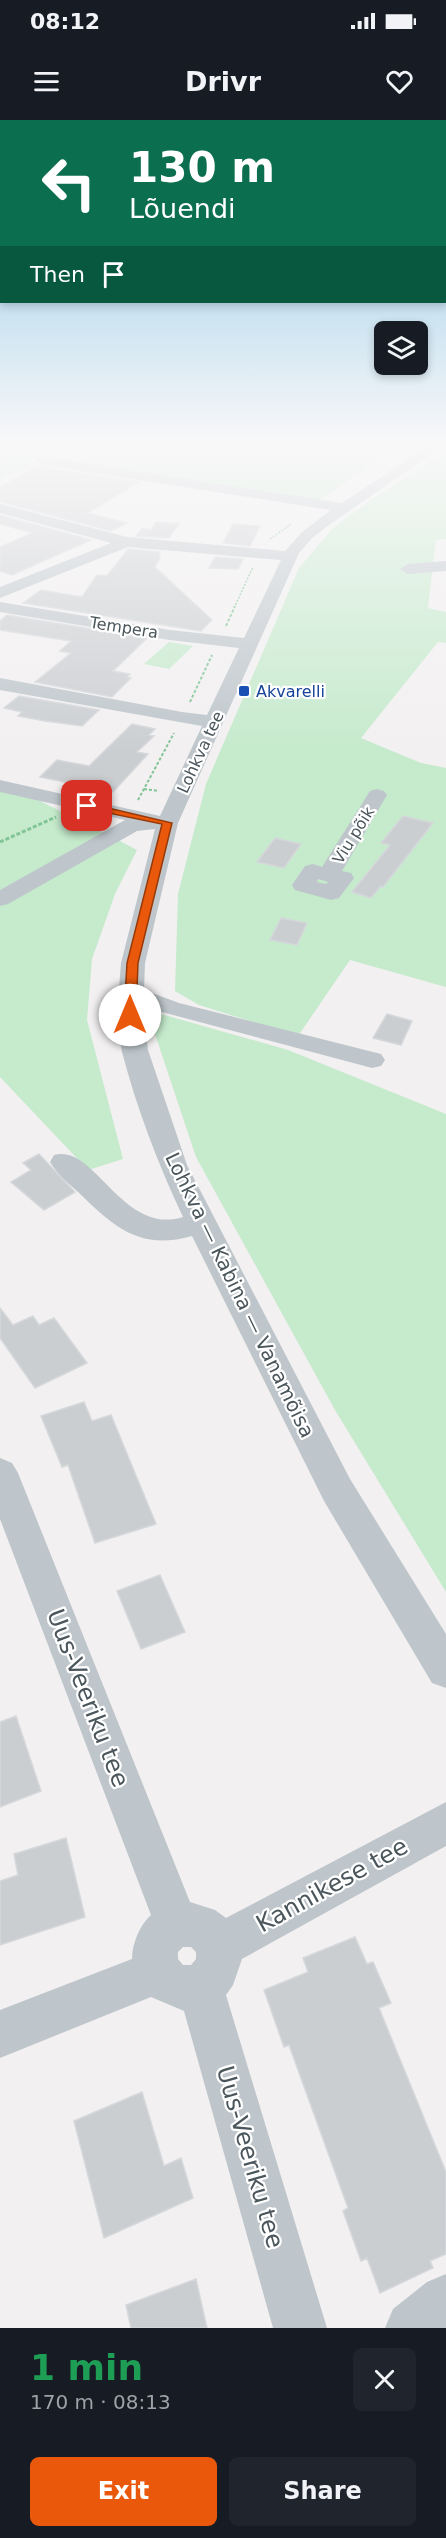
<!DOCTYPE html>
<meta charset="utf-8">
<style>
body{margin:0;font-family:"DejaVu Sans",sans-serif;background:#20242c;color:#f1f3f6;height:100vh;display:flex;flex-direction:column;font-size:22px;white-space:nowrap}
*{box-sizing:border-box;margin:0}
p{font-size:20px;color:#9ea1a6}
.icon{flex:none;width:33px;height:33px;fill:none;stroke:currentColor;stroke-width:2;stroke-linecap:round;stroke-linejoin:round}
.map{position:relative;height:2208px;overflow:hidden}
.side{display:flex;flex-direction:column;background:#171b24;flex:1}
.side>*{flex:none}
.guide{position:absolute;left:0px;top:0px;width:447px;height:183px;box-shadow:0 3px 9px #0003;background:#0b6e4f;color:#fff;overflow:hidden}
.controls{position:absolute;left:374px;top:201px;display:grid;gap:12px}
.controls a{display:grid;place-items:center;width:54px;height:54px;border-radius:9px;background:#171b24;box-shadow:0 3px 9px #0003;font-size:30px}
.pin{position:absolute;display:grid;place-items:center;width:51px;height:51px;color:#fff;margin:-26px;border-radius:12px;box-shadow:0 3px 9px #0006}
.me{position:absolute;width:66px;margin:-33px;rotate:0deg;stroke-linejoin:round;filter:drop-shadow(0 0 4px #0008)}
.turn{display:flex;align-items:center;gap:21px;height:126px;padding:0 30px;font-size:27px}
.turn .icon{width:78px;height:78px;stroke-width:2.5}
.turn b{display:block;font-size:42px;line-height:51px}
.then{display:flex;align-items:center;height:57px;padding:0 30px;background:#0003;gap:12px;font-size:22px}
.round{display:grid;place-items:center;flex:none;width:63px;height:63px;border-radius:9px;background:#20242c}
.headline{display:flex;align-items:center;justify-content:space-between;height:102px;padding:0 30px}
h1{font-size:36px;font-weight:700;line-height:45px;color:#1e9e55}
.button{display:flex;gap:12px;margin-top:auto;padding:12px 30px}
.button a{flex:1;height:69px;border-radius:9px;background:#ea580c;color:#fff;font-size:24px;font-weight:700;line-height:69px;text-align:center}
.button a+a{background:#20242c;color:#f1f3f6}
.status{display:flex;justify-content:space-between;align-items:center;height:42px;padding:0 30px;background:#171b24;direction:ltr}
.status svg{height:16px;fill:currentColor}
header{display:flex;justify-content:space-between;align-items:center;height:78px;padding:0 30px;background:#171b24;font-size:27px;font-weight:700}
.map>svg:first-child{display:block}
.green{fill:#c5eacc}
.building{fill:#cbced1;stroke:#d5d8db;stroke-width:1.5}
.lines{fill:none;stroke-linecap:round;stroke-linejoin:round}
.path-far2{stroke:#81c496;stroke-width:1.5;stroke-dasharray:2 1.5;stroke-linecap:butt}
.path-far1{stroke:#81c496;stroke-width:2;stroke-dasharray:3 2;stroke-linecap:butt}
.path{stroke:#81c496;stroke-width:3;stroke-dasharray:4 2;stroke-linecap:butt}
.minor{fill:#bec6cb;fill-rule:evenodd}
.route{fill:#ea580c;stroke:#983908;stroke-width:1.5}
.transit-dot{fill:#1a4fb4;stroke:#fff;stroke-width:2}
.labels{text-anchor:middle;stroke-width:4.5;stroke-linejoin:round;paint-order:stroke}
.far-street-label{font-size:16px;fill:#4a565b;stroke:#fff}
.far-transit-label{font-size:16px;fill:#164399;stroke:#fff;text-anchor:start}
.street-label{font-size:20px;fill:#4a565b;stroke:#fff}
.near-street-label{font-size:24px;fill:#4a565b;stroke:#fff}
</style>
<div class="status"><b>08:12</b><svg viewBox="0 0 49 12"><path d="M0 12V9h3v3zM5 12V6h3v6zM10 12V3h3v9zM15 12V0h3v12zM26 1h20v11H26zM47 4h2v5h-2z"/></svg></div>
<header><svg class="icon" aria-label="menu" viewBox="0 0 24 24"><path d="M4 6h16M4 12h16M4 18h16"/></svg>Drivr<svg class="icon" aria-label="heart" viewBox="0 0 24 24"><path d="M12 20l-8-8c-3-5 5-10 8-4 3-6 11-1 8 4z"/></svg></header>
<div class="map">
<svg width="446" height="2208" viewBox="0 0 446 2208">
<rect width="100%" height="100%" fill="#f2f0f1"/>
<!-- green -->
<path class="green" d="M 0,325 L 401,325 L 316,382 L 41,342 L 0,360 Z
M 446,331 L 446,419 L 436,420 L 428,488 L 446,492 L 446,523 L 438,522 L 361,618 L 421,643 L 446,648 L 446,867 L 350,840 L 298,916 L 199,885 L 175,871 L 178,774 L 206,664 L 299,448 L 333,408 L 368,382 Z
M 169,522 L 193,526 L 169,549 L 144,544 Z
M 0,666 L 16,669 L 106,714 L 0,770 Z
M 116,719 L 137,730 L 115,774 L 92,839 L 87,900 L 123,1039 L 88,1050 L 0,957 L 0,785 Z
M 147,890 L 288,930 L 446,994 L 446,1472 L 335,1290 L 196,1037 Z"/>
<!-- building -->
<path class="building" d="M 36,346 L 139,362 L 88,393 L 127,403 L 111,411 L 0,382 L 0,368 Z
M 0,395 L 91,420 L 12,455 L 0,451 L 0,427 L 32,413 L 0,404 Z
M 156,402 L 179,404 L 169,418 L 136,416 L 142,408 L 151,410 Z
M 233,404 L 260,406 L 250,426 L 223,423 Z
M 128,429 L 160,432 L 159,438 L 160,438 L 155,447 L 212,500 L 201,511 L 23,483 L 41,470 L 82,477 L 97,455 L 107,456 Z
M 215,437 L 243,439 L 238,449 L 209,448 Z
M 7,495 L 147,518 L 113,551 L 130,554 L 127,557 L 131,558 L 112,577 L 35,562 L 71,533 L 60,531 L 71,521 L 0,510 L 0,501 Z
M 19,576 L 99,590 L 82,606 L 45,601 L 18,596 L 22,592 L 4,588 Z
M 132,604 L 155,609 L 149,615 L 154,616 L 137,632 L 148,634 L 113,672 L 40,657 L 57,640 L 89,646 Z
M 403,696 L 433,703 L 383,767 L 381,766 L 371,778 L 352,772 L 390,725 L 381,723 Z
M 275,718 L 301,724 L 284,748 L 257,742 Z
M 281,798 L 307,803 L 297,825 L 270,820 Z
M 387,894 L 412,901 L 401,925 L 373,918 Z
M 39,1034 L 75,1072 L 44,1090 L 11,1062 L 31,1050 L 23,1043 Z
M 0,1188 L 13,1205 L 33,1196 L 39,1205 L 54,1198 L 87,1243 L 35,1268 L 0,1218 Z
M 84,1282 L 92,1301 L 111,1295 L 156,1404 L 95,1423 L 68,1345 L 62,1347 L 41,1296 Z
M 160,1455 L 185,1512 L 141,1529 L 117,1471 Z
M 16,1596 L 41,1671 L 0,1687 L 0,1602 Z
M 66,1718 L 85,1797 L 0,1825 L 0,1761 L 18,1755 L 14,1734 Z
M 355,1817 L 367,1844 L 373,1842 L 391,1883 L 379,1888 L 446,2052 L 446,2134 L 430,2141 L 433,2148 L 380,2173 L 367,2138 L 361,2141 L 343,2091 L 348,2088 L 289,1925 L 284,1927 L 264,1870 L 308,1852 L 303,1838 Z
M 142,1972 L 164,2046 L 181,2038 L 193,2078 L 104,2118 L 74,2001 Z
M 196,2159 L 207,2208 L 131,2208 L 126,2185 Z"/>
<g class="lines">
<!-- path-far2 -->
<path class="path-far2" d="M 0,336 L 26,339
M 7,336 L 27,325
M 270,419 L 291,404
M 234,488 L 253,447"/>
<!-- path-far1 -->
<path class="path-far1" d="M 226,506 L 235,486
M 190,582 L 212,535
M 144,669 L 159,671
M 138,680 L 174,613"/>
<!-- path -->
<path class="path" d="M 0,722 L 56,697"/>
<!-- minor -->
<path class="minor" d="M 429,325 L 444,325 L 329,405 L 312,418 L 299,433 L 178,703 L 145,843 L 144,870 L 179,883 L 381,934 L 385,940 L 381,946 L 372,948 L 143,887 L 148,930 L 187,1045 L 350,1359 L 446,1514 L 446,1568 L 432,1563 L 324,1381 L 192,1116 C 140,1131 114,1107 78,1072 C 68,1063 57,1054 50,1042 L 54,1035 C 95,1023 122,1116 183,1097 C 158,1044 137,989 122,932 C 120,921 118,907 117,895 C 117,888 120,880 116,873 L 119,869 L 121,843 L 155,709 L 137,711 L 8,784 L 0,786 L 0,770 L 125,700 L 0,672 L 0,660 L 160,696 L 202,606 L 0,570 L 0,558 L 182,592 L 207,595 L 239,528 L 170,520 L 0,492 L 0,482 L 170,510 L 244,518 L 281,440 L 128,427 L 0,478 L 0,467 L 111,423 L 0,393 L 0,384 L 127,417 L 285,431 L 302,412 L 331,390 L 43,345 L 36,341 L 38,338 L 43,337 L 342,383 Z
M 446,441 L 446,451 L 408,454 L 400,449 L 408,444 Z
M 377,669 L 384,671 L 387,675 L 342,751 L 351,753 L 354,758 L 339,778 L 331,780 L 295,770 L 292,765 L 305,746 L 313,744 L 322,747 L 370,671 ZM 318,759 L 328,762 L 326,764 L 317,762 Z
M 0,1338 L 12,1343 L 18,1353 L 190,1782 L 215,1790 L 226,1798 L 446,1682 L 446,1726 L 242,1839 L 233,1865 L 226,1875 L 327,2208 L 273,2208 L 184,1891 L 151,1877 L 0,1938 L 0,1890 L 132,1839 C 132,1823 140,1805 151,1795 L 0,1399 ZM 183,1827 L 191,1827 L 196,1832 L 196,1839 L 191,1845 L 183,1845 L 178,1839 L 178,1832 Z
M 446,2154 L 446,2208 L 385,2208 L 393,2189 L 427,2162 Z"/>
</g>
<!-- sky -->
<linearGradient id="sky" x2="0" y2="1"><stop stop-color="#87c5e5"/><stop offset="0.51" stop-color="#f9f8f9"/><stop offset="1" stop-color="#f9f8f9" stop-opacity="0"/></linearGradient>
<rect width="446" height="634" fill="url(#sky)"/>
<!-- route -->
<path class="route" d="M 87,683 L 172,703 L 138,843 L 136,895 L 130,899 L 124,895 L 127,843 L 162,704 L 84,688 L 84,684 Z"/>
<!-- markers -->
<rect class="transit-dot" x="238" y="565" width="12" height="12" rx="3"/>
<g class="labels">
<!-- far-street labels -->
<g class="far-street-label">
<text transform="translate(124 507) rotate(9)" y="6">Tempera</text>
<text transform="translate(200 632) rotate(-65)" y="6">Lohkva tee</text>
<text transform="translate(353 715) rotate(-58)" y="6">Viu põik</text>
</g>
<!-- far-transit labels -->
<g class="far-transit-label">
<text x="256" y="577">Akvarelli</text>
</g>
<!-- street labels -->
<g class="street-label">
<text transform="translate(240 1175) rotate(64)" y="7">Lohkva — Kabina — Vanamõisa</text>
</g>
<!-- near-street labels -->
<g class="near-street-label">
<text transform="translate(88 1578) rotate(69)" y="8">Uus-Veeriku tee</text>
<text transform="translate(332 1765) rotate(-29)" y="8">Kannikese tee</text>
<text transform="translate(250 2037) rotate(74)" y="8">Uus-Veeriku tee</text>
</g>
</g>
</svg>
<div class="controls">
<a><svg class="icon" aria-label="layers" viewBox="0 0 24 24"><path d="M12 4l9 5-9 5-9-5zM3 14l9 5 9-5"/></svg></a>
</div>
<div class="pin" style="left:87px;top:686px;background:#d93025"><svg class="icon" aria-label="arrive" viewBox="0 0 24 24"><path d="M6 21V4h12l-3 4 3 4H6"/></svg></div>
<svg class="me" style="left:130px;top:895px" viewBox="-20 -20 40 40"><circle r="19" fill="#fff"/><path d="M0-13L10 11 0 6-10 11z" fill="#ea580c"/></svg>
<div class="guide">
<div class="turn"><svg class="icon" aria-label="left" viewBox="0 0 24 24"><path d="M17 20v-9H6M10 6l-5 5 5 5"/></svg><div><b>130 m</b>Lõuendi</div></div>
<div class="then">Then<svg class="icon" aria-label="arrive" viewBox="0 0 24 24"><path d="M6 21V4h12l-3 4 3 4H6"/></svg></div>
</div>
</div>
<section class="side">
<div class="headline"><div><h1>1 min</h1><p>170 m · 08:13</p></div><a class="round"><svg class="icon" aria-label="close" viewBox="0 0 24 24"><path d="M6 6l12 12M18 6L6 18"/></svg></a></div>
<div class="button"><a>Exit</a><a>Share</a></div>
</section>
